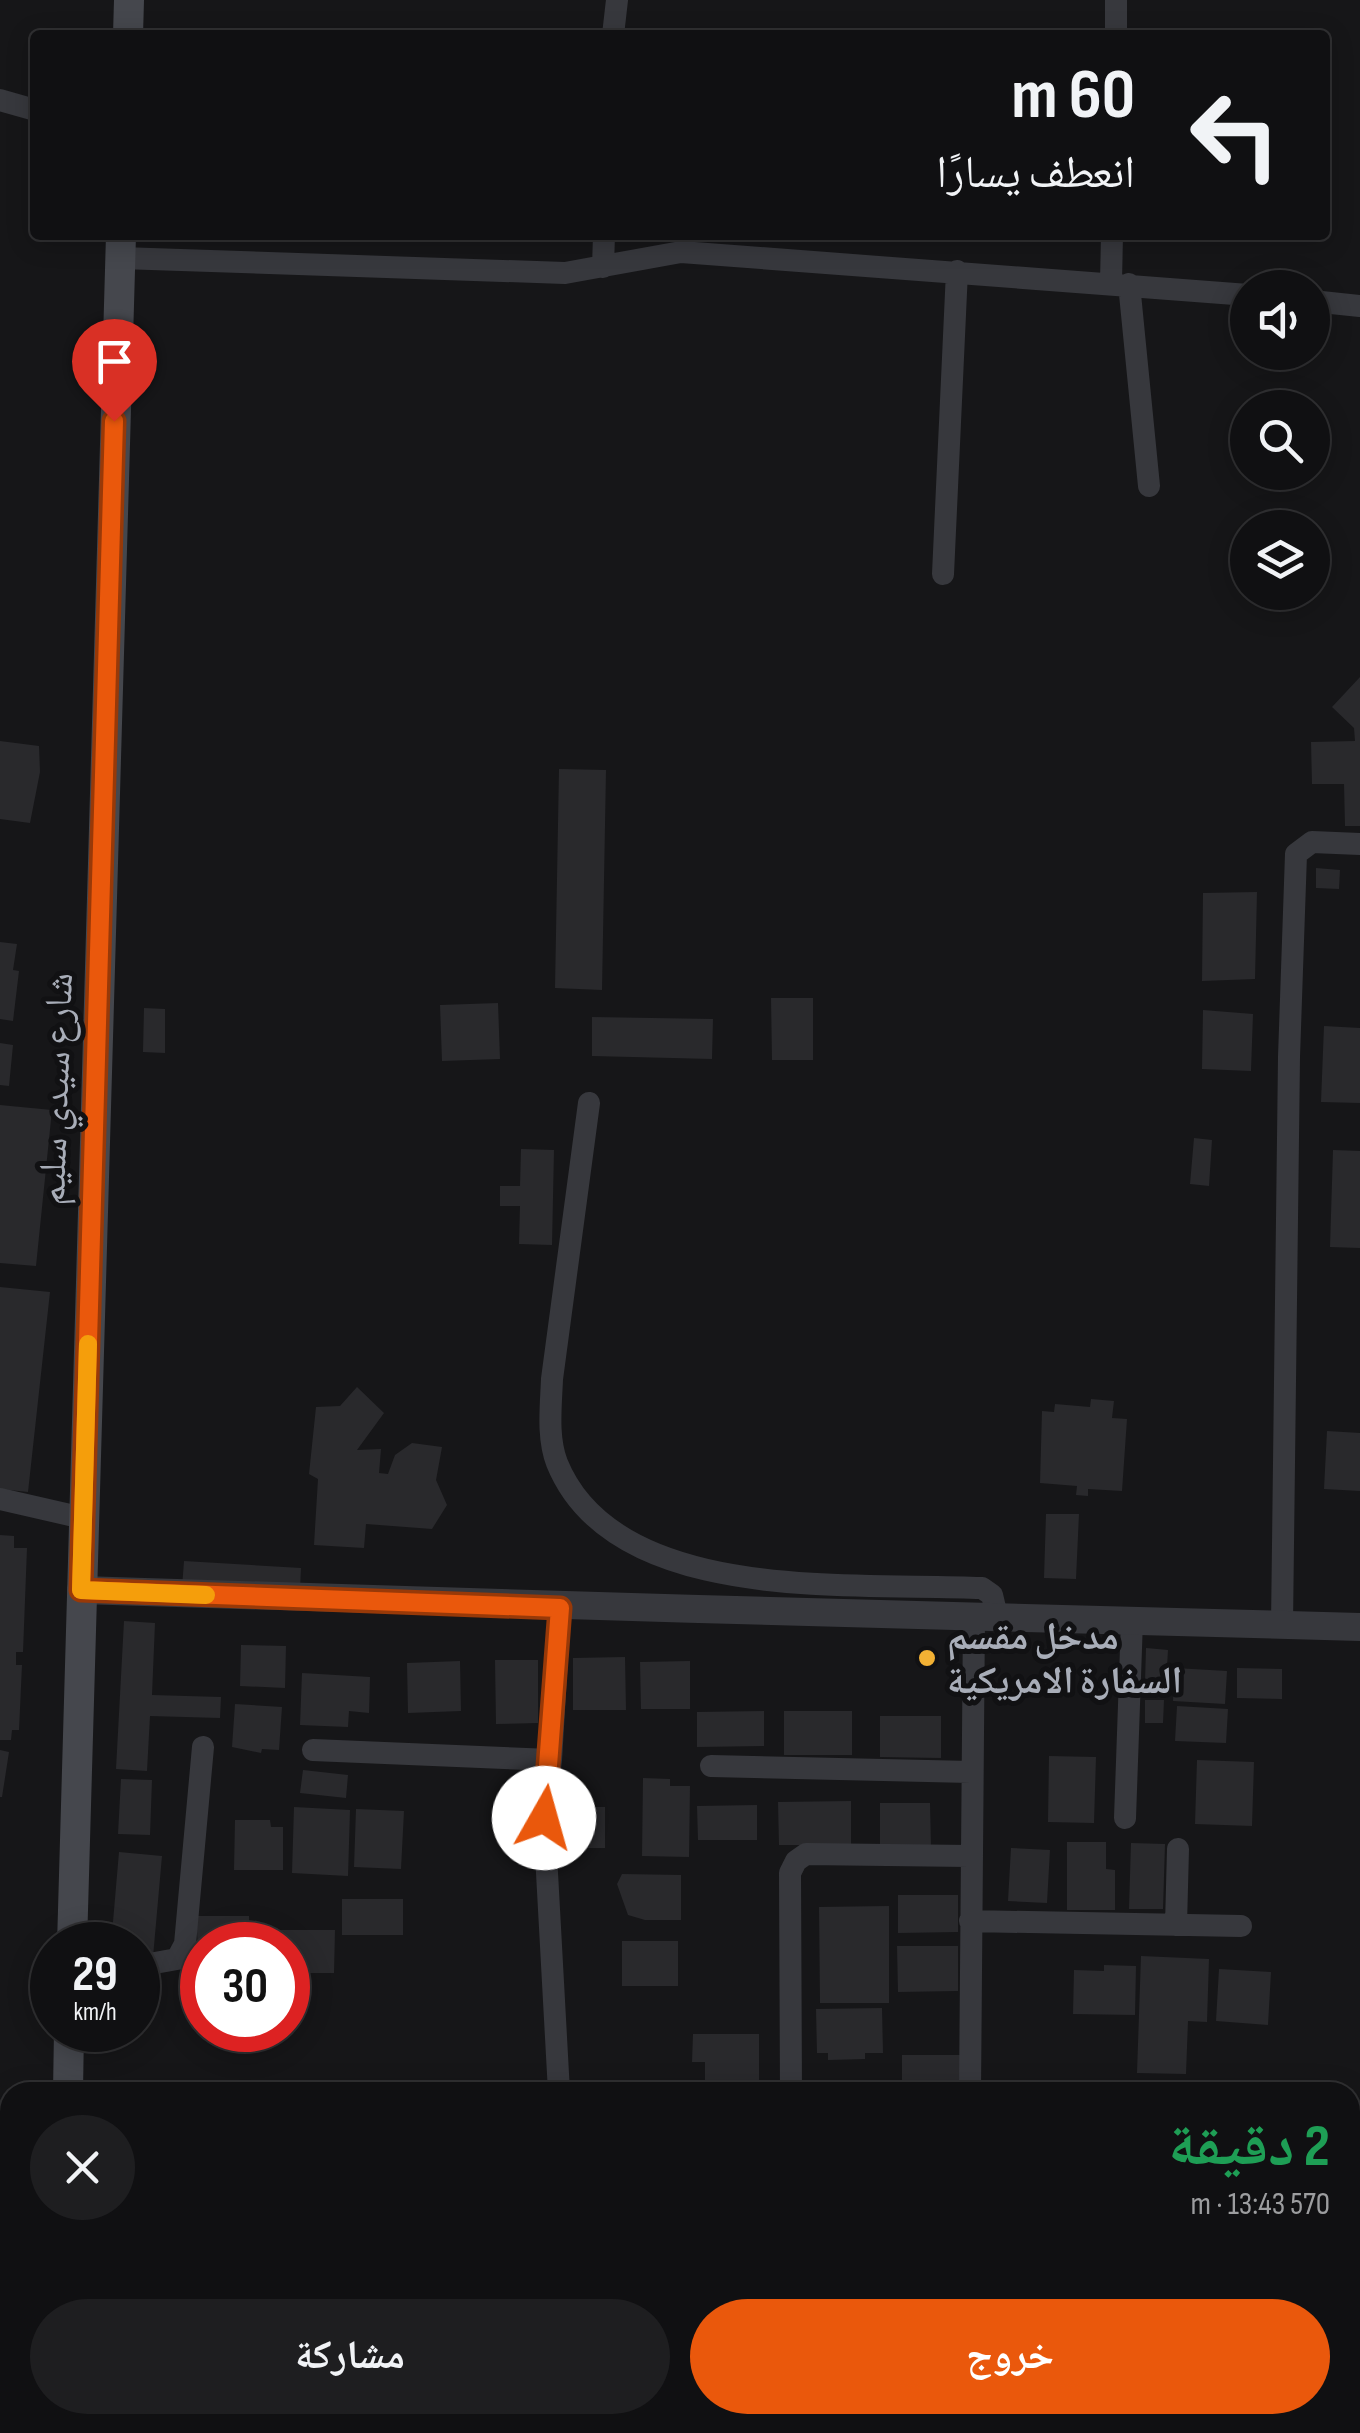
<!DOCTYPE html>
<html lang="ar">
<meta charset="utf-8">
<style>
body{margin:0;font-family:"Sofia Sans Condensed","Noto Naskh Arabic",sans-serif;background:#1e1e20;color:#f1f3f6;direction:rtl;height:100vh;display:flex;flex-direction:column;font-size:38px;white-space:nowrap}
*{box-sizing:border-box;margin:0}
p{font-size:32px;color:#9c9d9f}
.icon{flex:none;width:55px;height:55px;fill:none;stroke:currentColor;stroke-width:2;stroke-linecap:round;stroke-linejoin:round}
.map{position:relative;flex:1;overflow:hidden;direction:ltr}
.panel{position:absolute;left:0px;top:2082px;width:1360px;height:352px;display:flex;flex-direction:column;background:#101012;border-radius:30px 30px 0 0;box-shadow:0 5px 25px #0003,0 0 0 2px #303032;direction:rtl}
.panel>*{flex:none}
.guide{position:absolute;left:30px;top:30px;width:1300px;height:210px;border-radius:10px;box-shadow:0 5px 25px #0003,0 0 0 2px #303032;direction:rtl;background:#101012;color:#f1f3f6;overflow:hidden}
.fabs{position:absolute;left:1230px;top:270px;display:grid;gap:20px}
.fabs a{display:grid;place-items:center;width:100px;height:100px;border-radius:50%;background:#101012;box-shadow:0 5px 25px #0003,0 0 0 2px #303032;font-size:50px}
.speed{position:absolute;left:30px;top:1922px;display:flex;gap:20px;font-size:50px;font-weight:700;text-align:center}
.speed>*{display:grid;place-content:center;width:130px;height:130px;border-radius:50%;background:#101012;box-shadow:0 5px 25px #0003,0 0 0 2px #303032;line-height:1}
.speed small{font-size:25px;font-weight:400}
.speed .limit{border:15px solid #d22;background:#fff;color:#111}
.pin{position:absolute;display:grid;place-items:center;width:85px;height:85px;color:#fff;margin:-102px -42px;border-radius:50% 50% 50% 0;rotate:-45deg;box-shadow:0 0 10px #0007}
.pin .icon{rotate:45deg}
.me{position:absolute;width:110px;margin:-55px;rotate:7deg;stroke-linejoin:round;filter:drop-shadow(0 0 8px #0008)}
.turn{display:flex;align-items:center;gap:35px;height:210px;padding:0 30px;font-size:45px}
.turn .icon{width:130px;height:130px;stroke-width:2.5}
.turn b{display:block;font-size:70px;line-height:85px}
.round{display:grid;place-items:center;flex:none;width:105px;height:105px;border-radius:52px;background:#1e1e20}
.headline{display:flex;align-items:center;justify-content:space-between;height:170px;padding:0 30px}
h1{font-size:60px;font-weight:700;line-height:75px;color:#1e9e55}
.primary-button{display:flex;gap:20px;margin-top:auto;padding:20px 30px}
.primary-button a{flex:1;height:115px;border-radius:60px;background:#ea580c;color:#fff;font-size:40px;font-weight:700;line-height:115px;text-align:center}
.primary-button a+a{background:#1e1e20;color:#f1f3f6}
.map>svg:first-child{display:block}
.building{fill:#29292c}
.lines{fill:none;stroke-linecap:round;stroke-linejoin:round}
.minor{stroke:#37383d;stroke-width:22}
.tertiary{stroke:#37383d;stroke-width:28}
.secondary{stroke:#45474d;stroke-width:30}
.route-casing{stroke:#983908;stroke-width:25}
.route{stroke:#ea580c;stroke-width:18}
.slow{stroke:#f59e0b;stroke-width:18}
.poi-dot{fill:#f2b134;stroke:#111113;stroke-width:4}
.labels{text-anchor:middle;stroke-width:10;stroke-linejoin:round;paint-order:stroke}
.street-label{font-size:38px;fill:#a8adb8;stroke:#111113}
.poi-label{font-size:38px;font-weight:bold;fill:#a8adb8;stroke:#111113;text-anchor:start}
</style>
<div class="map">
<svg width="1360" height="2433" viewBox="0 0 1360 2433">
<rect width="100%" height="100%" fill="#161618"/>
<!-- building -->
<path class="building" d="M 1360,677 L 1360,826 L 1345,826 L 1344,784 L 1312,784 L 1311,742 L 1355,741 L 1354,728 L 1332,707 Z
M 0,741 L 39,746 L 40,772 L 30,823 L 0,819 Z
M 559,769 L 606,770 L 602,990 L 555,988 Z
M 1316,868 L 1340,870 L 1339,889 L 1316,888 Z
M 1257,892 L 1255,979 L 1202,981 L 1203,893 Z
M 0,942 L 17,944 L 13,970 L 19,971 L 13,1021 L 0,1019 Z
M 771,998 L 813,998 L 813,1060 L 772,1060 Z
M 498,1003 L 500,1059 L 442,1061 L 440,1005 Z
M 144,1008 L 165,1009 L 165,1053 L 143,1052 Z
M 1203,1010 L 1253,1014 L 1251,1071 L 1202,1069 Z
M 592,1017 L 713,1019 L 712,1059 L 592,1056 Z
M 1324,1026 L 1360,1028 L 1360,1103 L 1321,1102 Z
M 0,1043 L 13,1045 L 9,1086 L 0,1085 Z
M 0,1105 L 52,1110 L 36,1266 L 0,1263 Z
M 1194,1138 L 1212,1140 L 1209,1186 L 1190,1184 Z
M 521,1149 L 554,1150 L 552,1245 L 519,1244 L 520,1206 L 500,1206 L 500,1186 L 520,1186 Z
M 1333,1150 L 1360,1151 L 1360,1248 L 1330,1247 Z
M 0,1287 L 50,1292 L 28,1492 L 0,1489 Z
M 357,1387 L 384,1413 L 357,1450 L 381,1449 L 379,1473 L 388,1474 L 395,1455 L 412,1443 L 442,1447 L 436,1480 L 447,1505 L 432,1529 L 366,1524 L 364,1548 L 314,1545 L 318,1479 L 309,1474 L 316,1407 L 340,1406 Z
M 1091,1399 L 1114,1401 L 1112,1418 L 1127,1419 L 1122,1491 L 1088,1489 L 1088,1496 L 1076,1495 L 1077,1486 L 1040,1483 L 1042,1411 L 1054,1412 L 1055,1404 L 1090,1407 Z
M 1327,1431 L 1360,1433 L 1360,1491 L 1324,1489 Z
M 1046,1514 L 1079,1514 L 1076,1579 L 1044,1578 Z
M 0,1535 L 14,1536 L 14,1548 L 27,1548 L 23,1652 L 16,1652 L 16,1665 L 22,1665 L 19,1730 L 12,1730 L 11,1740 L 0,1740 Z
M 184,1561 L 301,1568 L 300,1589 L 182,1588 Z
M 124,1621 L 155,1623 L 152,1695 L 221,1697 L 220,1718 L 150,1716 L 147,1771 L 116,1769 Z
M 241,1645 L 286,1646 L 285,1688 L 240,1686 Z
M 1146,1648 L 1168,1650 L 1166,1683 L 1145,1682 Z
M 625,1657 L 626,1710 L 573,1710 L 573,1658 Z
M 495,1660 L 538,1660 L 538,1723 L 496,1724 Z
M 460,1661 L 461,1711 L 408,1713 L 407,1663 Z
M 690,1661 L 690,1709 L 641,1709 L 640,1662 Z
M 1175,1668 L 1227,1671 L 1225,1704 L 1173,1701 Z
M 1237,1668 L 1282,1669 L 1282,1699 L 1237,1698 Z
M 302,1673 L 370,1677 L 369,1713 L 349,1711 L 348,1727 L 300,1725 Z
M 1145,1700 L 1164,1700 L 1163,1723 L 1145,1723 Z
M 235,1704 L 282,1707 L 279,1750 L 262,1749 L 261,1753 L 232,1747 Z
M 1177,1706 L 1228,1709 L 1226,1743 L 1175,1741 Z
M 764,1711 L 764,1746 L 697,1747 L 697,1712 Z
M 784,1711 L 852,1711 L 852,1755 L 784,1755 Z
M 880,1716 L 941,1716 L 941,1758 L 880,1757 Z
M 0,1750 L 9,1752 L 2,1797 L 0,1797 Z
M 1049,1756 L 1096,1757 L 1094,1823 L 1048,1822 Z
M 1197,1760 L 1254,1762 L 1252,1826 L 1195,1824 Z
M 303,1770 L 348,1775 L 346,1798 L 300,1793 Z
M 643,1778 L 670,1779 L 670,1786 L 690,1786 L 689,1857 L 642,1856 Z
M 121,1779 L 152,1780 L 150,1835 L 118,1834 Z
M 851,1801 L 851,1845 L 779,1845 L 778,1802 Z
M 880,1803 L 930,1803 L 931,1848 L 880,1848 Z
M 757,1805 L 757,1840 L 698,1840 L 697,1806 Z
M 294,1807 L 350,1810 L 348,1876 L 292,1873 Z
M 562,1807 L 605,1807 L 605,1848 L 562,1848 Z
M 356,1809 L 404,1811 L 401,1869 L 354,1867 Z
M 235,1820 L 270,1820 L 271,1827 L 283,1827 L 283,1870 L 234,1870 Z
M 1067,1842 L 1106,1842 L 1106,1869 L 1115,1870 L 1115,1910 L 1067,1910 Z
M 1131,1843 L 1165,1844 L 1163,1909 L 1129,1909 Z
M 1011,1848 L 1050,1850 L 1047,1903 L 1008,1901 Z
M 119,1852 L 162,1856 L 153,1957 L 138,1956 L 138,1945 L 111,1945 Z
M 622,1874 L 681,1875 L 681,1920 L 645,1920 L 628,1915 L 617,1884 Z
M 898,1895 L 958,1895 L 958,1932 L 898,1933 Z
M 342,1899 L 403,1899 L 403,1935 L 342,1935 Z
M 889,1906 L 889,2003 L 820,2003 L 819,1907 Z
M 196,1916 L 249,1916 L 250,1945 L 202,1945 L 202,1964 L 199,1965 Z
M 280,1930 L 335,1930 L 334,1973 L 288,1973 L 288,1945 L 279,1945 Z
M 622,1941 L 678,1941 L 678,1986 L 622,1986 Z
M 897,1946 L 958,1946 L 958,1991 L 898,1992 Z
M 1141,1956 L 1209,1959 L 1207,2022 L 1188,2021 L 1186,2074 L 1137,2073 Z
M 1104,1965 L 1136,1966 L 1135,2015 L 1073,2014 L 1074,1970 L 1104,1971 Z
M 1219,1969 L 1271,1972 L 1268,2025 L 1216,2021 Z
M 882,2008 L 883,2053 L 865,2053 L 865,2059 L 828,2060 L 828,2053 L 817,2053 L 816,2009 Z
M 693,2034 L 759,2034 L 759,2081 L 744,2081 L 744,2092 L 705,2092 L 705,2062 L 692,2062 Z
M 902,2055 L 962,2055 L 962,2092 L 902,2092 Z
M 1134,2080 L 1192,2081 L 1191,2092 L 1134,2092 Z
M 605,2425 L 670,2425 L 670,2433 L 605,2433 Z"/>
<g class="lines">
<!-- minor -->
<path class="minor" d="M 613,35 L 617,0
M 1116,35 L 1116,0
M 0,100 L 35,110
M 121,258 L 565,273 L 681,252 L 1248,295
M 603,267 L 604,235
M 1111,282 L 1112,235
M 1129,284 L 1149,486
M 1312,301 L 1360,306
M 943,574 L 957,271
M 589,1103 L 552,1379 C 551,1406 547,1437 557,1463 C 615,1606 856,1582 982,1588 L 992,1595 L 997,1616
M 0,1499 L 83,1518
M 1282,1625 L 1289,1057 L 1296,854 L 1312,842 L 1360,844
M 313,1750 L 551,1760
M 711,1766 L 971,1772
M 1125,1818 L 1132,1620
M 970,1921 L 1241,1926
M 1176,1925 L 1178,1849
M 138,1966 L 177,1959 L 185,1944 L 203,1747
M 559,2092 L 544,1818 L 551,1760 L 560,1608
M 791,2092 L 790,1873 L 796,1861 L 806,1854 L 969,1856
M 970,2092 L 974,1615
M 382,2433 L 382,2425
M 967,2433 L 967,2425"/>
<!-- tertiary -->
<path class="tertiary" d="M 81,1590 C 507,1606 934,1614 1360,1627"/>
<!-- secondary -->
<path class="secondary" d="M 128,35 L 129,0
M 72,1945 L 121,235
M 68,2092 L 69,2030
M 59,2433 L 59,2425"/>
</g>
<g class="lines">
<!-- route casing -->
<g class="route-casing">
<path id="route" d="M 114,421 L 81,1590 L 560,1608 L 544,1818"/>
</g>
<!-- route -->
<use href="#route" class="route"/>
<!-- slow -->
<path class="slow" d="M 88,1344 L 81,1590 L 206,1595"/>
</g>
<!-- markers -->
<circle class="poi-dot" cx="927" cy="1658" r="10"/>
<g class="labels">
<!-- street labels -->
<g class="street-label">
<text transform="translate(55 1089) rotate(-88)" y="13">شارع سيدي سليم</text>
</g>
<!-- poi labels -->
<g class="poi-label">
<text x="947" y="1649">مدخل مقسم<tspan x="947" dy="44">السفارة الامريكية</tspan></text>
</g>
</g>
</svg>
<div class="fabs">
<a><svg class="icon" aria-label="sound" viewBox="0 0 24 24"><path d="M4 9h4l5-4v14l-5-4H4zM17 9q2 3 0 6"/></svg></a>
<a><svg class="icon" aria-label="search" viewBox="0 0 24 24"><circle cx="10" cy="10" r="6"/><path d="M15 15l6 6"/></svg></a>
<a><svg class="icon" aria-label="layers" viewBox="0 0 24 24"><path d="M12 4l9 5-9 5-9-5zM3 14l9 5 9-5"/></svg></a>
</div>
<div class="speed"><div>29<small>km/h</small></div><div class="limit">30</div></div>
<div class="pin" style="left:114px;top:421px;background:#d93025"><svg class="icon" aria-label="arrive" viewBox="0 0 24 24"><path d="M6 21V4h12l-3 4 3 4H6"/></svg></div>
<svg class="me" style="left:544px;top:1818px" viewBox="-20 -20 40 40"><circle r="19" fill="#fff"/><path d="M0-13L10 11 0 6-10 11z" fill="#ea580c"/></svg>
<div class="guide">
<div class="turn"><svg class="icon" aria-label="left" viewBox="0 0 24 24"><path d="M17 20v-9H6M10 6l-5 5 5 5"/></svg><div><b>60 m</b>انعطف يسارًا</div></div>
</div>
<section class="panel">
<div class="headline"><div><h1>2 دقيقة</h1><p>570 m · 13:43</p></div><a class="round"><svg class="icon" aria-label="close" viewBox="0 0 24 24"><path d="M6 6l12 12M18 6L6 18"/></svg></a></div>
<div class="primary-button"><a>خروج</a><a>مشاركة</a></div>
</section>
</div>
